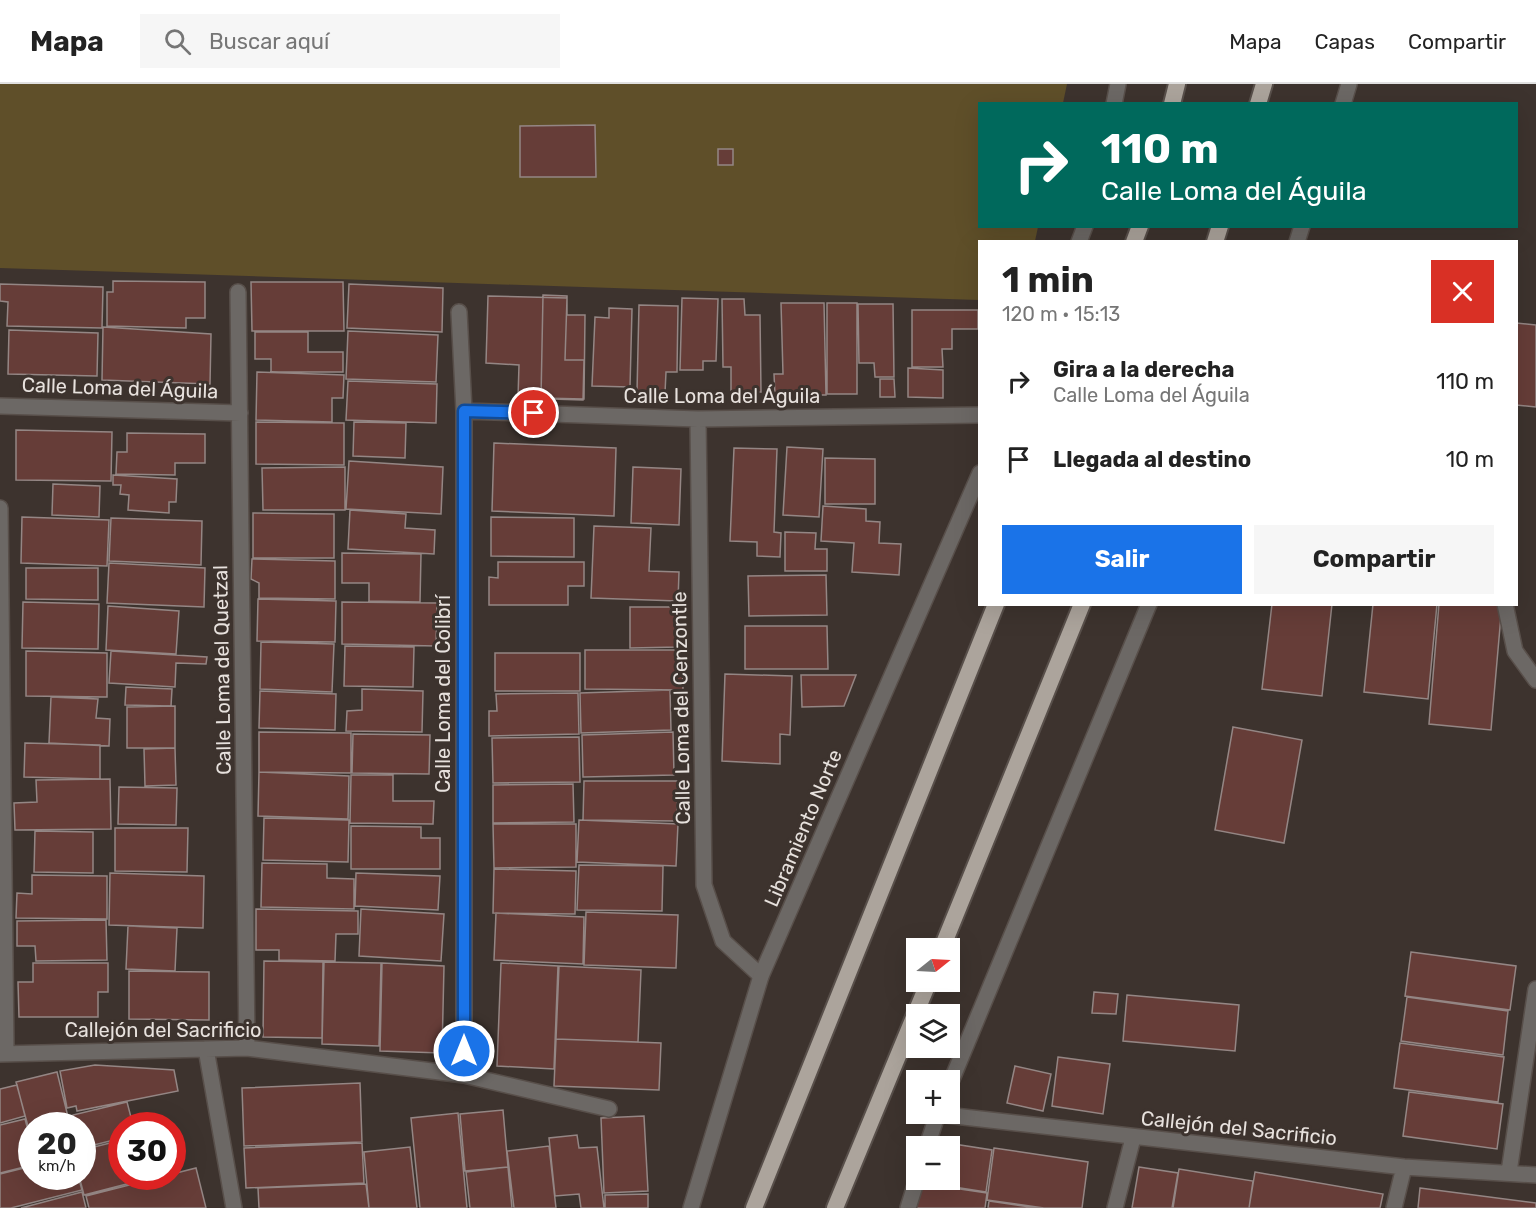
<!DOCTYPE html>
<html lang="es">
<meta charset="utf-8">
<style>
body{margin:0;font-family:Rubik,sans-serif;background:#f6f6f6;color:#222;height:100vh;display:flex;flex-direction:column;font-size:22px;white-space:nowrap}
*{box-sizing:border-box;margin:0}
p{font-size:20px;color:#767676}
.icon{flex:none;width:33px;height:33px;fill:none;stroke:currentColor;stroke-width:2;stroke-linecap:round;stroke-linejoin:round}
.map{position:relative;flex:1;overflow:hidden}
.side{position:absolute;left:978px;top:156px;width:540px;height:366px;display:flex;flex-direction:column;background:#fff;border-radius:0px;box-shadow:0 6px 24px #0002}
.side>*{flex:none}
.hud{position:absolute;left:978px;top:18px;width:540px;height:126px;border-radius:0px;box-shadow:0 6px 24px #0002;background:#00695c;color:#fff;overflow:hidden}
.needle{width:39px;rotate:72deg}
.controls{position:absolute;left:906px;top:854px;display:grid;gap:12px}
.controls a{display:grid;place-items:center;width:54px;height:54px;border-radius:0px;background:#fff;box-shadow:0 6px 24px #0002;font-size:30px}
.speed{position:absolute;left:18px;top:1028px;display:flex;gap:12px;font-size:30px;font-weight:700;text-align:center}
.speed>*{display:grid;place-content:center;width:78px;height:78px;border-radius:50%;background:#fff;box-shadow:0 6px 24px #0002;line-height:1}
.speed small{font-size:15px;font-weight:400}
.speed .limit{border:9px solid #d22;background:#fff;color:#111}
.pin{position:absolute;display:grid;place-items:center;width:51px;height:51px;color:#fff;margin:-26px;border:3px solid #fff;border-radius:50%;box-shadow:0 2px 6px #0007}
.me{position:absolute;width:66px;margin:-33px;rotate:0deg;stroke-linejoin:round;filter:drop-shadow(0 0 4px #0008)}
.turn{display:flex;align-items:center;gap:21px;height:126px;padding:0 24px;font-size:27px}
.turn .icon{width:78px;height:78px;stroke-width:2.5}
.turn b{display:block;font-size:42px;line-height:51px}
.round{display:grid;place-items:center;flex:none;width:63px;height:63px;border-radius:0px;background:#f6f6f6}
.head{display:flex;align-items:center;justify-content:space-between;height:102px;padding:0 24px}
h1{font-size:36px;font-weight:700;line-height:45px}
.cta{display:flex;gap:12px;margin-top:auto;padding:12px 24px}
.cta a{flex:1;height:69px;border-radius:0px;background:#1a73e8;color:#fff;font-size:24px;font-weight:700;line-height:69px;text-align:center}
.cta a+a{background:#f6f6f6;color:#222}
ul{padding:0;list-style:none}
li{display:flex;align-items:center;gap:18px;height:78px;padding:0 24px}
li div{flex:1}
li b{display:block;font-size:22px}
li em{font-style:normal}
header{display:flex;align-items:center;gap:36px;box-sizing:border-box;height:84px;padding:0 30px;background:#fff;border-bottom:2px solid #e0e0e0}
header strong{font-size:28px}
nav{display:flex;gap:33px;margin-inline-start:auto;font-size:21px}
.search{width:420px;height:54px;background:#f6f6f6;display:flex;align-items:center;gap:15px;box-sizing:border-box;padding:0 21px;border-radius:0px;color:#767676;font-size:22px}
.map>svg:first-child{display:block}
.green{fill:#5f4f29}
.building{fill:#663d38;stroke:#948684;stroke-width:1.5}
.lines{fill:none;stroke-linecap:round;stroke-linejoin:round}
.service-casing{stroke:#584f4a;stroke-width:18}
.minor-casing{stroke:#584f4a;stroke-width:18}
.tertiary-casing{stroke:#584f4a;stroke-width:18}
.trunk-casing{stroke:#584f4a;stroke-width:20}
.service{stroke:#6c6865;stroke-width:15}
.minor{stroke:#6c6865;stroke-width:15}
.tertiary{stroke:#6c6865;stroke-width:15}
.trunk{stroke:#aca49c;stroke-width:16}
.route-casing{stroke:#114b97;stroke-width:15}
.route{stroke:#1a73e8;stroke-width:10}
.labels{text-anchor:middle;stroke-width:6;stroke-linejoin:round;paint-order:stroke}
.street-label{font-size:20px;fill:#e7e1dd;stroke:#3d332e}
</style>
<header>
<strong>Mapa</strong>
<div class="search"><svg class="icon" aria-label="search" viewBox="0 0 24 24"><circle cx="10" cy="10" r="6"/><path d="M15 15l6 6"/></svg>Buscar aquí</div>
<nav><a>Mapa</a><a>Capas</a><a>Compartir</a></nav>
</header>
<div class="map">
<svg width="1536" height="1124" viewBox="0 0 1536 1124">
<rect width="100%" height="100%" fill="#3d332e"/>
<!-- green -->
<path class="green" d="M 0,0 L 1067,0 L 1063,19 L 980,20 L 980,142 L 1038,143 L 1035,157 L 980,158 L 979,216 L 0,184 Z"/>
<!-- building -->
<path class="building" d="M 595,41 L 596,93 L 520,93 L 520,42 Z
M 718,65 L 733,65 L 733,81 L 718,81 Z
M 113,197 L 205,198 L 205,234 L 186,234 L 186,244 L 107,242 L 107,208 L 113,208 Z
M 251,198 L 343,198 L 344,247 L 252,247 Z
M 0,200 L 103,203 L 102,244 L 7,242 L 8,218 L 0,217 Z
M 349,200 L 443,204 L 442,248 L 347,244 Z
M 543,211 L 567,212 L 567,231 L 585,231 L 584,315 L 541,314 Z
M 488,212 L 567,214 L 565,276 L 584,276 L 583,316 L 518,314 L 519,281 L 486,279 Z
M 682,214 L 718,215 L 716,277 L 703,277 L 703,286 L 680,286 Z
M 722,215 L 744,215 L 745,231 L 760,231 L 761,308 L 731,308 L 731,283 L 723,283 Z
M 781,219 L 824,219 L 826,311 L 775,311 L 774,290 L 783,290 Z
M 827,219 L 857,219 L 857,310 L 827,310 Z
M 858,220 L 893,220 L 894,293 L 875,293 L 874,279 L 859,279 Z
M 639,221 L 678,222 L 677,288 L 666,288 L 665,309 L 637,308 Z
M 609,224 L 632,225 L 630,303 L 592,302 L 595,233 L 609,234 Z
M 912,226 L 978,226 L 978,245 L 952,245 L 952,265 L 942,265 L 943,283 L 912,283 Z
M 1516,239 L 1536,241 L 1536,323 L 1516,321 Z
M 103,243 L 211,250 L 210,300 L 102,296 Z
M 9,246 L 98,249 L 97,292 L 8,290 Z
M 348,247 L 438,251 L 436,298 L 346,295 Z
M 255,248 L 308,248 L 308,268 L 343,268 L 343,288 L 271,288 L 271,275 L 255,275 Z
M 908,284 L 943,286 L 943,314 L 908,313 Z
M 257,288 L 344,291 L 343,314 L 332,314 L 332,338 L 256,336 Z
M 880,295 L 894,295 L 895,313 L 880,313 Z
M 348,297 L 437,300 L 436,339 L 346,336 Z
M 256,338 L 344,339 L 344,381 L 256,380 Z
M 354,338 L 406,339 L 405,374 L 353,372 Z
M 16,346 L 112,348 L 111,397 L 16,396 Z
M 127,349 L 205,350 L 205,379 L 175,379 L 175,391 L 116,390 L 117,368 L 127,368 Z
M 494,359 L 616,364 L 614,432 L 492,427 Z
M 787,363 L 823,365 L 819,433 L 783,431 Z
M 734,364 L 777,365 L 774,448 L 781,449 L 780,473 L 757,472 L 757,458 L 730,457 Z
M 825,374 L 875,375 L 875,420 L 825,420 Z
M 349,377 L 443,383 L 441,430 L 346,425 Z
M 345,383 L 345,426 L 263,426 L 262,384 Z
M 633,383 L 681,385 L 679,441 L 631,439 Z
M 113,391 L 177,395 L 176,418 L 169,418 L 169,429 L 128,426 L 129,411 L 120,410 L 121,401 L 113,401 Z
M 53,400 L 100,402 L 99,433 L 52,431 Z
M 823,422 L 866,425 L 866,437 L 880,438 L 879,459 L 901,460 L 899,491 L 852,488 L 854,459 L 821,457 Z
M 350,426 L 406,430 L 405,444 L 435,446 L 434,470 L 348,465 Z
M 253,429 L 334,430 L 334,474 L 253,474 Z
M 22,433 L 109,436 L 107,482 L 21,479 Z
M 491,433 L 574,434 L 574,473 L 491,472 Z
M 111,434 L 202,437 L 201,481 L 109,477 Z
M 594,442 L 651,444 L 649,487 L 679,488 L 678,517 L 591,514 Z
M 785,448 L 816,449 L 815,465 L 827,465 L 827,487 L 785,487 Z
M 342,469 L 421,470 L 420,518 L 369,517 L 369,499 L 342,499 Z
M 252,475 L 335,477 L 335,515 L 259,514 L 259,499 L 251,495 Z
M 498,478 L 584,478 L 584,502 L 568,502 L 568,521 L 489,521 L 489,493 L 498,494 Z
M 109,479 L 205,484 L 204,523 L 107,519 Z
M 26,484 L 98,484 L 98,516 L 26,515 Z
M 826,491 L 827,531 L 749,532 L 748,492 Z
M 258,515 L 336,517 L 335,558 L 257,557 Z
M 23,518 L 99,520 L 98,565 L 22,564 Z
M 342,518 L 437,519 L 436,562 L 342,560 Z
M 1272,520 L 1332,520 L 1322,612 L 1262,605 Z
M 1373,520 L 1437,520 L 1428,615 L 1364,608 Z
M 1439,520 L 1502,520 L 1491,646 L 1429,640 Z
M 108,522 L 179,527 L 176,570 L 106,566 Z
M 630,523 L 679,523 L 679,563 L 630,564 Z
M 745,542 L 827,542 L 828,585 L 745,585 Z
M 261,558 L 334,560 L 332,608 L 260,605 Z
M 345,562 L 414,563 L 413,603 L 344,602 Z
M 585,566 L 682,566 L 683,606 L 585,605 Z
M 26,567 L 107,569 L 107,613 L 26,612 Z
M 111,567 L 207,573 L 206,580 L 176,579 L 175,603 L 109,599 Z
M 495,569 L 580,569 L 580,607 L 495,607 Z
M 725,590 L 792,592 L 790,651 L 780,650 L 780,680 L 722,677 Z
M 801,591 L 856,591 L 844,622 L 802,623 Z
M 126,603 L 172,605 L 171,622 L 125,621 Z
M 362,605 L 423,607 L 422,648 L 346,647 L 347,627 L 362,626 Z
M 670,606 L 671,646 L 581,649 L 580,609 Z
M 260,607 L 336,610 L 335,646 L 259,644 Z
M 578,609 L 579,650 L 489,652 L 489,627 L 497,627 L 496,610 Z
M 51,613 L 98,615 L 96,634 L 110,635 L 109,662 L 49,659 Z
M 175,622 L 175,664 L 127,664 L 127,623 Z
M 1233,643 L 1302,656 L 1284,759 L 1215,746 Z
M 259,648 L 351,649 L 351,689 L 259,688 Z
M 673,648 L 674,691 L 583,693 L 582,651 Z
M 353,650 L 430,651 L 429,690 L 352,689 Z
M 579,653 L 580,698 L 493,699 L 492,654 Z
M 25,659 L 100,661 L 100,695 L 24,693 Z
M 175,664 L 176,701 L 145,702 L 144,665 Z
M 259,688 L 349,692 L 348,735 L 258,732 Z
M 351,691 L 393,691 L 393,717 L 434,717 L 433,740 L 350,739 Z
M 110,695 L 111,745 L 15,746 L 14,719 L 37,718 L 36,696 Z
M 584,697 L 678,697 L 677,737 L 583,736 Z
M 573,700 L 574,738 L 493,739 L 493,701 Z
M 119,703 L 177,704 L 176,741 L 118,740 Z
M 264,734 L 349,736 L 348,778 L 263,776 Z
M 579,736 L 678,740 L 676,782 L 577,778 Z
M 493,740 L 576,740 L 576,783 L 494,784 Z
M 351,742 L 421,743 L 421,754 L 440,754 L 440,785 L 351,785 Z
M 115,744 L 188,744 L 187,788 L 115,787 Z
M 35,747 L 93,748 L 93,789 L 34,788 Z
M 262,779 L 327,780 L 327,794 L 354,795 L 354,825 L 261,823 Z
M 579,781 L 663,782 L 662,827 L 577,826 Z
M 494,785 L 576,787 L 575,830 L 493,829 Z
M 110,789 L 204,792 L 203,844 L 109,841 Z
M 356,789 L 440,792 L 438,826 L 355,822 Z
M 32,791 L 107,792 L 107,835 L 16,834 L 17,809 L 32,810 Z
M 256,825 L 358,827 L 358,850 L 336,850 L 335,877 L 279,876 L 279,866 L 256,866 Z
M 361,825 L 444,830 L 441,877 L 359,872 Z
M 586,828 L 678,831 L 676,884 L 584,881 Z
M 496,829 L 584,833 L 583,880 L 494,876 Z
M 106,836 L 107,876 L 36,877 L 35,862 L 17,862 L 17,837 Z
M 128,842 L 177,844 L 175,887 L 126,885 Z
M 1411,868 L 1516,882 L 1510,926 L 1405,912 Z
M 264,877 L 323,878 L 322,954 L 263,953 Z
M 324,878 L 381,879 L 379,962 L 322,960 Z
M 33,879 L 108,879 L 108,908 L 98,908 L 98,933 L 19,933 L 18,898 L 33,898 Z
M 382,879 L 444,882 L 442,969 L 380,967 Z
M 501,879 L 558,882 L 554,985 L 497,982 Z
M 559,882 L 641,886 L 638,958 L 556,955 Z
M 129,887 L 209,888 L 209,936 L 129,935 Z
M 1094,908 L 1118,910 L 1116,930 L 1092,929 Z
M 1127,911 L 1239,921 L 1235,967 L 1123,957 Z
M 1407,913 L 1508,927 L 1503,971 L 1401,957 Z
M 556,955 L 661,959 L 659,1006 L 554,1002 Z
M 1400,959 L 1504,973 L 1498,1018 L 1394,1004 Z
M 1058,973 L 1110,980 L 1103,1030 L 1052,1022 Z
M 95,981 L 174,986 L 178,1007 L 77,1027 L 76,1022 L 67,1024 L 60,987 Z
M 1015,982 L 1051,990 L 1043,1027 L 1007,1019 Z
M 57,988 L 70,1041 L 32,1041 L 32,1057 L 16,998 Z
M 360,999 L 362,1058 L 244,1062 L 242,1004 Z
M 17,1001 L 25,1032 L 0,1039 L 0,1005 Z
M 1409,1008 L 1503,1020 L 1497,1065 L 1403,1052 Z
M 127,1018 L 133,1041 L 122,1041 L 122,1054 L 82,1064 L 82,1041 L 75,1041 L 73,1031 Z
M 503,1026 L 508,1083 L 465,1087 L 460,1030 Z
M 458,1029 L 467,1124 L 420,1124 L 411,1034 Z
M 644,1032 L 648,1107 L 604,1109 L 601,1034 Z
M 25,1035 L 32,1061 L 32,1081 L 0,1089 L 0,1041 Z
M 577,1051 L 579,1064 L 597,1063 L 604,1124 L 581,1124 L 579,1110 L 555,1112 L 549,1054 Z
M 122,1056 L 122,1092 L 145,1092 L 146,1095 L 84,1111 L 79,1092 L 82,1092 L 82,1066 Z
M 941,1058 L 992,1066 L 986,1108 L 935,1100 L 936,1095 L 950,1095 L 950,1062 L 941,1062 Z
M 362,1059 L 364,1099 L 246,1104 L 244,1064 Z
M 549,1062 L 556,1124 L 514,1124 L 507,1067 Z
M 410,1063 L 417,1124 L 369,1124 L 364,1068 Z
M 994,1064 L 1088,1078 L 1082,1124 L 1044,1124 L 987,1116 Z
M 32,1082 L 32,1092 L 78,1092 L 82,1106 L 11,1124 L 0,1124 L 0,1090 Z
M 508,1083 L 512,1124 L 470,1124 L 466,1088 Z
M 1139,1083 L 1178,1089 L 1172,1124 L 1132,1124 Z
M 196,1084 L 206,1124 L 89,1124 L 86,1112 Z
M 1179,1085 L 1253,1097 L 1249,1124 L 1173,1124 Z
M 1255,1088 L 1383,1110 L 1380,1124 L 1249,1124 Z
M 919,1099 L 987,1109 L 985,1124 L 915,1124 Z
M 366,1100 L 369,1124 L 259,1124 L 258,1104 Z
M 1420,1104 L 1536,1119 L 1536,1124 L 1418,1124 Z
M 82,1108 L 86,1124 L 21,1124 Z
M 648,1110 L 648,1124 L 605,1124 L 605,1111 Z
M 989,1117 L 1037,1124 L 988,1124 Z"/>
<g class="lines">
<!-- service casing -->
<g class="service-casing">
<path id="service" d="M 1505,520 L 1515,567 L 1536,596"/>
</g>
<!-- minor casing -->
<g class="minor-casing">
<path id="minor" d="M 238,208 L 247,964
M 459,228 L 464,327 L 464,991
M 0,322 L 240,329
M 464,327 L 698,335 L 980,331
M 698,335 L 704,801 L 723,857 L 761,892
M 0,424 L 6,969
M 206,965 L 234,1124
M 0,970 L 247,964 L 464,991 L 609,1025
M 937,1030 L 1404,1083 L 1536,1091
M 1509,1088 L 1536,905
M 1115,1124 L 1133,1054
M 1394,1124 L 1404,1083"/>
</g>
<!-- tertiary casing -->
<g class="tertiary-casing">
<path id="tertiary" d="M 1114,20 L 1118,0
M 1343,20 L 1349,0
M 1079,158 L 1085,142
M 1297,158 L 1302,142
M 950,1000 L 1149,520
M 927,1062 L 938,1029
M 691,1124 L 761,892 L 980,389
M 908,1124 L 917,1095"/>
</g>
<!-- trunk casing -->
<g class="trunk-casing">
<path id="trunk" d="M 1172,20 L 1177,0
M 1258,20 L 1264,0
M 1134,158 L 1140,142
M 1215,158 L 1220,142
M 942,864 L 1082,520
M 754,1124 L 996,520
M 835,1124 L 929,897"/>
</g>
<!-- service -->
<use href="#service" class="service"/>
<!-- minor -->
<use href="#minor" class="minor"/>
<!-- tertiary -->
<use href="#tertiary" class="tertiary"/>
<!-- trunk -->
<use href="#trunk" class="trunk"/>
</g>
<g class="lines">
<!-- route casing -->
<g class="route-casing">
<path id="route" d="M 464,967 L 464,327 L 534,329"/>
</g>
<!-- route -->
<use href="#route" class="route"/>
</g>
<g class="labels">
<!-- street labels -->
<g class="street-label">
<text transform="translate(120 304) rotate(2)" y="7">Calle Loma del Águila</text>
<text x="722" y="319">Calle Loma del Águila</text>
<text transform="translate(222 586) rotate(-91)" y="7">Calle Loma del Quetzal</text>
<text transform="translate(443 610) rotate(-90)" y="7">Calle Loma del Colibrí</text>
<text transform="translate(681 624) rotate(-91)" y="7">Calle Loma del Cenzontle</text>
<text transform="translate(803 744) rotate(-67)" y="7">Libramiento Norte</text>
<text x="163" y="953">Callejón del Sacrificio</text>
<text transform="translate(1239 1044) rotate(6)" y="7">Callejón del Sacrificio</text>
</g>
</g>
</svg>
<div class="controls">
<a><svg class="needle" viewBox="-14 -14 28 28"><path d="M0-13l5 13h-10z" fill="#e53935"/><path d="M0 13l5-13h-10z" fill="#767676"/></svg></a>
<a><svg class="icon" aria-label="layers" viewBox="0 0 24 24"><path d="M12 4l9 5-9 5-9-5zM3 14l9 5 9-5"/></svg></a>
<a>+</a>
<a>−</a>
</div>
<div class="speed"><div>20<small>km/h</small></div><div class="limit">30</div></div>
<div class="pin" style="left:534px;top:329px;background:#d93025"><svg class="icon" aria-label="arrive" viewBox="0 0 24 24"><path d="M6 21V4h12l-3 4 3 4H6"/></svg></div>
<svg class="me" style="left:464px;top:967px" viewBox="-20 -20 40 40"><circle r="17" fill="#1a73e8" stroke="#fff" stroke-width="3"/><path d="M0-11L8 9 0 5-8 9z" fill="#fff"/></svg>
<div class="hud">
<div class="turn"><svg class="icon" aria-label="right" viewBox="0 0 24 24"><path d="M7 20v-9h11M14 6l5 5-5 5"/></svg><div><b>110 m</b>Calle Loma del Águila</div></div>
</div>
<section class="side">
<div class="head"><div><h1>1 min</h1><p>120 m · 15:13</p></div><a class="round" style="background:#d93025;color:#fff"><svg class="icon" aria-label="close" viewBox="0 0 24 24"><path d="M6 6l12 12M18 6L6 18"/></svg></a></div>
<ul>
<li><svg class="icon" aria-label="right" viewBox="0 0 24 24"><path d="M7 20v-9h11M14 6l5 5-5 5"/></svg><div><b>Gira a la derecha</b><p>Calle Loma del Águila</p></div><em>110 m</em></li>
<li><svg class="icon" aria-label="arrive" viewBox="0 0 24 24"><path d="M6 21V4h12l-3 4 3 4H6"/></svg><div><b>Llegada al destino</b></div><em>10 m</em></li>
</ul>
<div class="cta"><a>Salir</a><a>Compartir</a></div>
</section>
</div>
